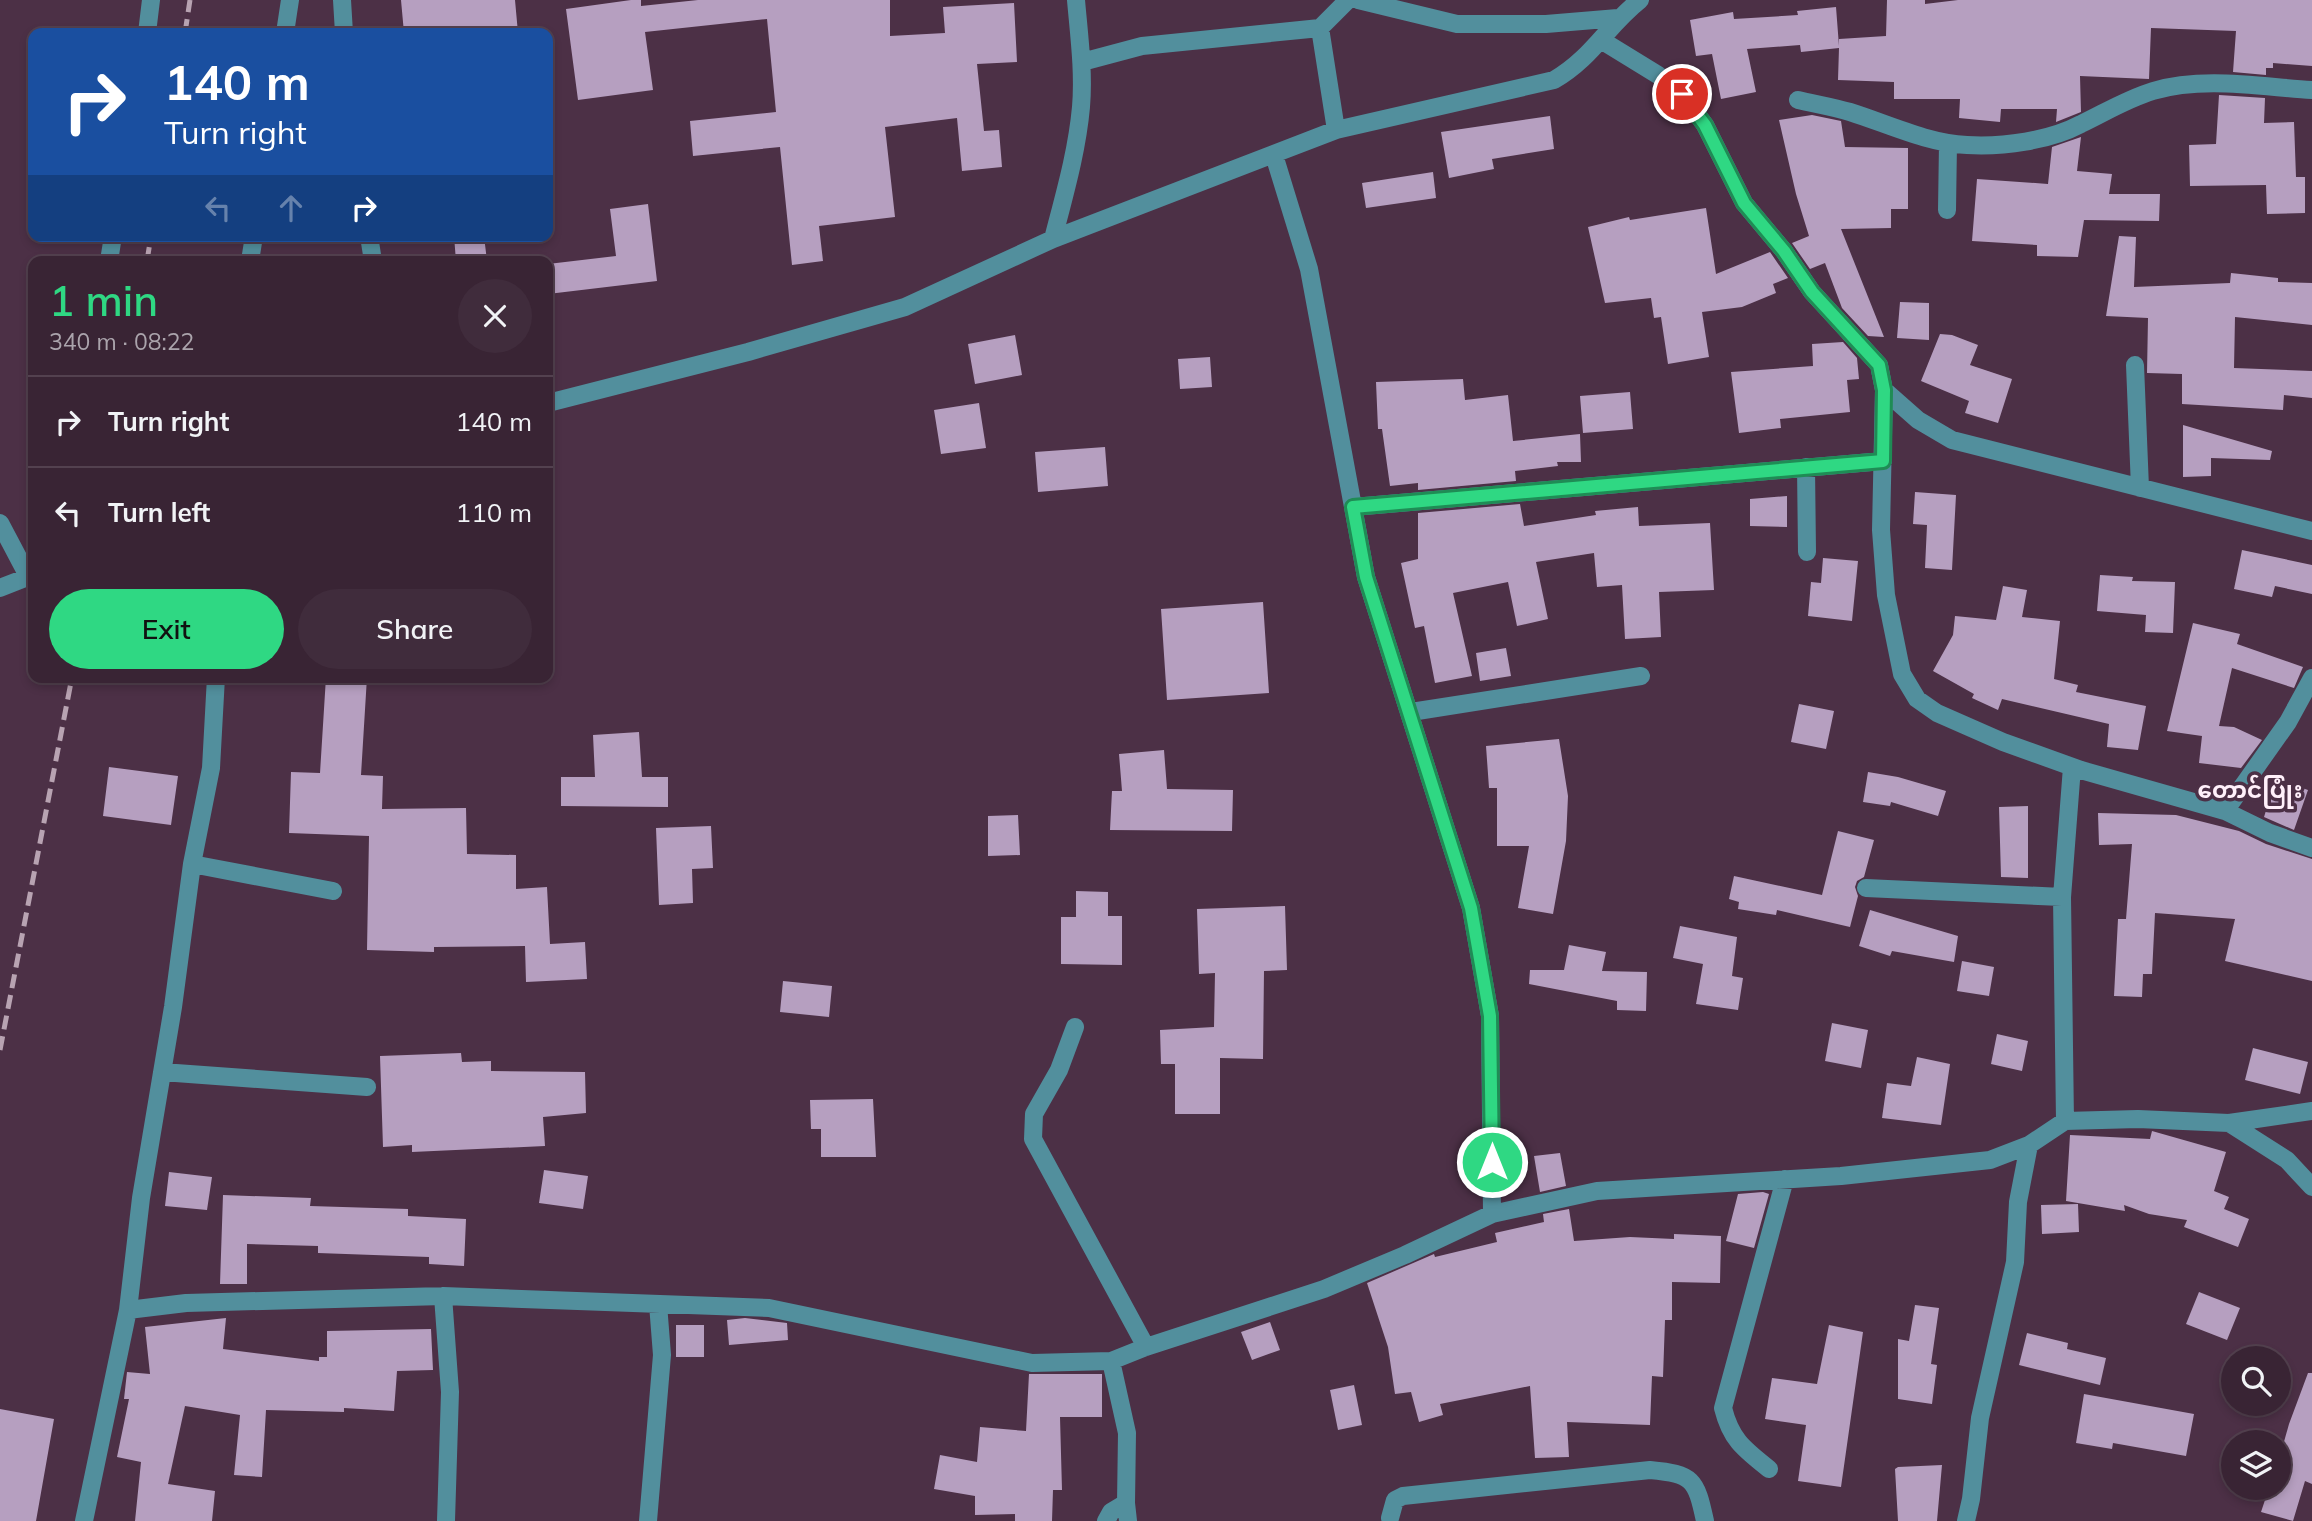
<!DOCTYPE html>
<meta charset="utf-8">
<style>
body{margin:0;font-family:Mulish,"Noto Sans Myanmar",sans-serif;background:#402c3c;color:#f1f3f6;height:100vh;display:flex;flex-direction:column;font-size:26px;white-space:nowrap}
*{box-sizing:border-box;margin:0}
p{font-size:23px;color:#aba4ac}
.icon{flex:none;width:38px;height:38px;fill:none;stroke:currentColor;stroke-width:2;stroke-linecap:round;stroke-linejoin:round}
.map{position:relative;flex:1;overflow:hidden}
.sheet{position:absolute;left:28px;top:256px;width:525px;height:427px;display:flex;flex-direction:column;background:#392434;border-radius:14px;box-shadow:0 4px 10px #0003,0 0 0 2px #53414f}
.sheet>*{flex:none}
.banner{position:absolute;left:28px;top:28px;width:525px;height:214px;border-radius:14px;box-shadow:0 4px 10px #0003,0 0 0 2px #53414f;background:#1a4fa0;color:#fff;overflow:hidden}
.tools{position:absolute;left:2221px;top:1346px;display:grid;gap:14px}
.tools a{display:grid;place-items:center;width:70px;height:70px;border-radius:50%;background:#392434;box-shadow:0 4px 10px #0003,0 0 0 2px #53414f;font-size:35px}
.pin{position:absolute;display:grid;place-items:center;width:60px;height:60px;color:#fff;margin:-30px;border:4px solid #fff;border-radius:50%;box-shadow:0 2px 7px #0007}
.me{position:absolute;width:77px;margin:-38px;rotate:0deg;stroke-linejoin:round;filter:drop-shadow(0 0 5px #0008)}
.turn{display:flex;align-items:center;gap:24px;height:147px;padding:0 21px;font-size:32px}
.turn .icon{width:91px;height:91px;stroke-width:2.5}
.turn b{display:block;font-size:49px;line-height:60px}
.lanes{display:flex;align-items:center;height:66px;padding:0 21px;background:#0003;justify-content:center;gap:35px;direction:ltr}
.lanes .off{opacity:.35}
.round{display:grid;place-items:center;flex:none;width:74px;height:74px;border-radius:37px;background:#402c3c}
.headline{display:flex;align-items:center;justify-content:space-between;height:119px;padding:0 21px}
h1{font-size:42px;font-weight:600;line-height:52px;color:#2fd883}
.cta{display:flex;gap:14px;margin-top:auto;padding:14px 21px}
.cta a{flex:1;height:80px;border-radius:42px;background:#2fd883;color:#111;font-size:28px;font-weight:600;line-height:80px;text-align:center}
.cta a+a{background:#402c3c;color:#f1f3f6}
ul{padding:0;list-style:none}
li{display:flex;align-items:center;gap:21px;height:91px;padding:0 21px;border-top:2px solid #53414f}
li div{flex:1}
li b{display:block;font-size:26px}
li em{font-style:normal}
.map>svg:first-child{display:block}
.building{fill:#b69fc0}
.lines{fill:none;stroke-linecap:round;stroke-linejoin:round}
.minor{stroke:#528f9d;stroke-width:18}
.rail{stroke:#b8a3b2;stroke-width:5;stroke-dasharray:14 7;stroke-linecap:butt}
.route-casing{stroke:#1f8c55;stroke-width:18}
.route{stroke:#2fd883;stroke-width:12}
.labels{text-anchor:middle;stroke-width:7;stroke-linejoin:round;paint-order:stroke}
.quarter-label{font-size:23px;font-weight:bold;fill:#fff0fa;stroke:#4c3046}
</style>
<div class="map">
<svg width="2312" height="1521" viewBox="0 0 2312 1521">
<rect width="100%" height="100%" fill="#4c3046"/>
<!-- building -->
<path class="building" d="M 401,0 L 515,0 L 518,33 L 404,33 Z
M 631,0 L 641,0 L 641,6 L 698,0 L 890,0 L 890,36 L 945,33 L 943,7 L 1014,3 L 1017,62 L 977,64 L 984,131 L 999,130 L 1002,167 L 962,171 L 957,118 L 885,127 L 895,217 L 819,226 L 823,261 L 792,265 L 780,147 L 693,156 L 690,121 L 776,112 L 767,19 L 645,32 L 653,90 L 578,100 L 566,9 Z
M 1887,0 L 1925,0 L 1925,4 L 1958,0 L 2312,0 L 2312,66 L 2273,63 L 2273,68 L 2266,68 L 2266,75 L 2233,72 L 2236,31 L 2151,28 L 2149,79 L 2080,76 L 2081,112 L 2056,122 L 2057,109 L 2001,109 L 2000,122 L 1959,118 L 1960,99 L 1894,99 L 1894,82 L 1838,80 L 1839,48 L 1801,52 L 1800,45 L 1747,49 L 1756,92 L 1721,99 L 1712,54 L 1696,56 L 1690,20 L 1733,12 L 1734,19 L 1798,15 L 1797,11 L 1836,7 L 1839,46 L 1839,39 L 1886,36 Z
M 2219,95 L 2265,98 L 2264,123 L 2294,122 L 2296,177 L 2305,177 L 2305,213 L 2267,214 L 2266,185 L 2190,186 L 2189,145 L 2216,144 Z
M 1812,115 L 1841,121 L 1845,147 L 1908,148 L 1908,209 L 1891,209 L 1891,228 L 1841,229 L 1884,337 L 1868,336 L 1842,308 L 1825,263 L 1810,269 L 1792,243 L 1809,236 L 1796,194 L 1779,120 Z
M 1550,116 L 1554,149 L 1492,159 L 1494,169 L 1449,178 L 1441,132 Z
M 2081,137 L 2077,171 L 2112,174 L 2109,194 L 2160,194 L 2159,221 L 2084,220 L 2078,257 L 2037,256 L 2037,245 L 1972,241 L 1977,179 L 2048,184 L 2052,147 Z
M 1433,172 L 1436,198 L 1366,208 L 1362,183 Z
M 648,204 L 657,281 L 548,294 L 548,264 L 616,256 L 610,209 Z
M 1706,208 L 1716,274 L 1770,252 L 1788,278 L 1773,284 L 1776,293 L 1742,307 L 1702,312 L 1709,357 L 1668,364 L 1661,317 L 1654,318 L 1651,298 L 1605,303 L 1588,227 L 1629,217 L 1630,220 Z
M 454,236 L 484,236 L 487,261 L 456,261 Z
M 2119,236 L 2136,237 L 2134,287 L 2230,283 L 2231,273 L 2278,278 L 2278,282 L 2312,283 L 2312,325 L 2235,317 L 2234,368 L 2312,371 L 2312,398 L 2284,395 L 2283,410 L 2182,404 L 2182,374 L 2147,373 L 2148,318 L 2106,316 Z
M 1900,302 L 1929,303 L 1929,340 L 1897,338 Z
M 1940,334 L 1952,335 L 1978,345 L 1970,365 L 2012,379 L 1998,423 L 1965,413 L 1969,401 L 1921,381 Z
M 1015,335 L 1022,375 L 975,384 L 968,344 Z
M 1843,342 L 1857,358 L 1859,379 L 1847,380 L 1850,412 L 1780,419 L 1781,428 L 1739,433 L 1731,372 L 1813,366 L 1812,344 Z
M 1210,357 L 1212,387 L 1180,389 L 1178,359 Z
M 1463,379 L 1465,400 L 1508,395 L 1513,441 L 1580,434 L 1581,462 L 1557,462 L 1558,466 L 1515,471 L 1516,481 L 1418,490 L 1418,483 L 1390,486 L 1382,429 L 1378,429 L 1376,382 Z
M 1630,392 L 1633,429 L 1583,433 L 1580,396 Z
M 979,403 L 986,448 L 941,454 L 934,410 Z
M 2183,425 L 2272,451 L 2270,460 L 2211,458 L 2211,476 L 2183,477 Z
M 1105,447 L 1108,486 L 1038,492 L 1035,452 Z
M 1915,492 L 1956,495 L 1952,570 L 1925,568 L 1927,525 L 1913,524 Z
M 1787,496 L 1787,527 L 1750,526 L 1750,499 Z
M 1520,504 L 1524,526 L 1596,515 L 1595,511 L 1638,507 L 1639,526 L 1710,523 L 1714,590 L 1659,592 L 1661,637 L 1625,639 L 1622,585 L 1597,587 L 1594,553 L 1536,562 L 1548,619 L 1517,626 L 1508,582 L 1453,593 L 1472,676 L 1435,683 L 1424,626 L 1415,628 L 1401,563 L 1418,559 L 1418,513 Z
M 2242,550 L 2312,565 L 2312,594 L 2275,586 L 2272,597 L 2234,589 Z
M 1823,558 L 1858,561 L 1852,621 L 1808,616 L 1811,582 L 1821,583 Z
M 2100,575 L 2133,577 L 2132,581 L 2175,582 L 2173,633 L 2145,632 L 2146,615 L 2097,611 Z
M 2003,586 L 2027,590 L 2022,617 L 2060,621 L 2054,679 L 2078,685 L 2076,692 L 2146,706 L 2138,750 L 2107,747 L 2109,724 L 2002,699 L 1998,710 L 1972,698 L 1974,694 L 1933,671 L 1953,635 L 1955,616 L 1996,620 Z
M 1263,602 L 1269,693 L 1167,700 L 1161,609 Z
M 2193,623 L 2240,634 L 2237,644 L 2303,667 L 2294,688 L 2232,668 L 2219,726 L 2234,727 L 2262,740 L 2241,768 L 2199,763 L 2202,736 L 2167,731 Z
M 1506,648 L 1511,676 L 1480,681 L 1476,653 Z
M 326,677 L 367,677 L 361,775 L 383,776 L 382,809 L 466,808 L 467,854 L 516,855 L 516,889 L 547,887 L 550,944 L 585,942 L 587,979 L 526,982 L 525,946 L 434,947 L 434,952 L 367,950 L 369,836 L 289,833 L 291,772 L 320,773 Z
M 1799,704 L 1834,711 L 1826,749 L 1791,742 Z
M 639,732 L 642,777 L 668,777 L 668,807 L 561,806 L 561,777 L 595,777 L 593,735 Z
M 1559,739 L 1568,796 L 1566,841 L 1553,914 L 1518,908 L 1529,846 L 1497,846 L 1497,788 L 1489,788 L 1486,746 Z
M 1164,750 L 1167,789 L 1233,790 L 1232,831 L 1110,830 L 1112,791 L 1122,791 L 1119,754 Z
M 109,767 L 178,776 L 171,825 L 103,816 Z
M 1868,772 L 1898,777 L 1946,791 L 1938,816 L 1891,802 L 1890,806 L 1863,802 Z
M 2276,779 L 2308,790 L 2294,830 L 2264,817 Z
M 2028,806 L 2028,878 L 2001,877 L 1999,807 Z
M 2098,813 L 2176,815 L 2239,831 L 2266,844 L 2312,859 L 2312,981 L 2225,961 L 2235,919 L 2155,913 L 2152,974 L 2143,974 L 2142,997 L 2114,996 L 2118,919 L 2126,919 L 2132,844 L 2099,845 Z
M 1018,815 L 1020,855 L 988,856 L 988,816 Z
M 711,826 L 713,868 L 692,869 L 693,903 L 659,905 L 656,828 Z
M 1838,831 L 1874,840 L 1864,877 L 1857,881 L 1855,887 L 1858,896 L 1850,927 L 1777,910 L 1776,915 L 1738,909 L 1739,902 L 1729,899 L 1734,876 L 1822,895 Z
M 1076,891 L 1108,892 L 1108,916 L 1122,916 L 1122,965 L 1061,964 L 1061,917 L 1076,917 Z
M 1285,906 L 1287,970 L 1264,971 L 1263,1059 L 1220,1058 L 1220,1114 L 1175,1114 L 1175,1064 L 1161,1064 L 1160,1030 L 1214,1027 L 1215,973 L 1199,974 L 1197,909 Z
M 1870,910 L 1958,936 L 1954,962 L 1892,951 L 1890,956 L 1859,946 Z
M 1680,926 L 1737,937 L 1732,976 L 1743,978 L 1738,1010 L 1696,1004 L 1703,964 L 1673,958 Z
M 1569,945 L 1606,952 L 1602,971 L 1647,972 L 1646,1011 L 1617,1010 L 1617,1001 L 1529,984 L 1530,970 L 1564,970 Z
M 1962,961 L 1994,967 L 1989,996 L 1957,991 Z
M 783,981 L 832,986 L 829,1017 L 780,1012 Z
M 1832,1023 L 1868,1030 L 1861,1068 L 1825,1061 Z
M 1997,1034 L 2028,1041 L 2022,1071 L 1991,1064 Z
M 2253,1048 L 2308,1062 L 2300,1094 L 2245,1080 Z
M 461,1053 L 462,1062 L 491,1061 L 491,1071 L 585,1072 L 586,1113 L 543,1117 L 545,1146 L 412,1152 L 412,1145 L 383,1147 L 380,1056 Z
M 1917,1057 L 1950,1064 L 1941,1125 L 1882,1118 L 1887,1083 L 1911,1086 Z
M 873,1099 L 876,1157 L 821,1157 L 821,1129 L 811,1129 L 810,1100 Z
M 2152,1131 L 2226,1152 L 2214,1191 L 2229,1197 L 2224,1209 L 2249,1219 L 2238,1247 L 2184,1227 L 2187,1220 L 2149,1214 L 2124,1205 L 2125,1211 L 2066,1201 L 2070,1135 L 2150,1139 Z
M 1560,1153 L 1566,1186 L 1540,1192 L 1534,1156 Z
M 544,1170 L 588,1176 L 583,1209 L 539,1203 Z
M 169,1172 L 212,1177 L 207,1210 L 165,1206 Z
M 1763,1192 L 1769,1194 L 1754,1248 L 1726,1241 L 1738,1194 Z
M 223,1195 L 311,1198 L 310,1206 L 408,1209 L 408,1216 L 466,1219 L 464,1266 L 429,1264 L 429,1257 L 318,1253 L 318,1246 L 247,1244 L 247,1284 L 220,1284 Z
M 2078,1204 L 2079,1232 L 2042,1234 L 2041,1205 Z
M 1569,1209 L 1574,1241 L 1630,1237 L 1674,1239 L 1674,1234 L 1721,1236 L 1720,1283 L 1672,1282 L 1672,1320 L 1665,1320 L 1663,1377 L 1652,1376 L 1650,1425 L 1567,1422 L 1569,1457 L 1535,1458 L 1530,1386 L 1440,1404 L 1443,1415 L 1419,1422 L 1411,1392 L 1395,1394 L 1388,1347 L 1367,1283 L 1434,1254 L 1435,1257 L 1497,1242 L 1495,1233 L 1544,1222 L 1543,1214 Z
M 2199,1292 L 2240,1308 L 2227,1340 L 2186,1324 Z
M 1915,1305 L 1939,1308 L 1931,1364 L 1937,1365 L 1932,1404 L 1898,1399 L 1898,1339 L 1909,1341 Z
M 226,1318 L 223,1349 L 319,1361 L 319,1357 L 327,1357 L 327,1331 L 431,1329 L 433,1370 L 397,1371 L 394,1411 L 344,1408 L 344,1412 L 266,1410 L 262,1477 L 234,1475 L 240,1415 L 185,1406 L 168,1484 L 215,1491 L 212,1521 L 135,1521 L 141,1462 L 117,1457 L 129,1399 L 124,1399 L 127,1372 L 150,1374 L 145,1327 Z
M 745,1318 L 787,1323 L 788,1340 L 729,1345 L 727,1320 Z
M 1270,1322 L 1280,1350 L 1252,1360 L 1241,1332 Z
M 676,1325 L 704,1325 L 704,1357 L 676,1357 Z
M 1829,1325 L 1863,1332 L 1841,1487 L 1798,1481 L 1806,1425 L 1765,1419 L 1772,1378 L 1817,1384 Z
M 2027,1333 L 2068,1343 L 2067,1349 L 2106,1358 L 2100,1385 L 2019,1365 Z
M 2308,1373 L 2312,1373 L 2312,1484 L 2305,1481 L 2293,1521 L 2261,1512 L 2269,1488 L 2278,1488 L 2278,1463 L 2289,1424 Z
M 1029,1374 L 1102,1374 L 1102,1417 L 1060,1417 L 1062,1490 L 1053,1490 L 1052,1521 L 1015,1521 L 1015,1514 L 975,1515 L 975,1496 L 934,1489 L 940,1455 L 977,1462 L 980,1427 L 1026,1431 Z
M 1354,1385 L 1362,1425 L 1338,1430 L 1330,1390 Z
M 2084,1394 L 2194,1414 L 2186,1456 L 2113,1443 L 2112,1449 L 2076,1443 Z
M 0,1409 L 54,1419 L 36,1521 L 0,1521 Z
M 1942,1465 L 1937,1521 L 1898,1521 L 1895,1469 L 1898,1467 Z"/>
<g class="lines">
<!-- minor -->
<path class="minor" d="M 342,0 L 344,33
M 1358,0 L 1457,24 L 1546,24 L 1618,18
M 1320,28 L 1336,130
M 147,33 L 151,0
M 285,33 L 290,0
M 1601,40 L 1658,75 L 1682,94 L 1705,125 L 1744,203 L 1784,251 L 1812,292 L 1879,365 L 1884,390 L 1918,420 L 1952,440 L 2312,531
M 1082,62 L 1142,46 L 1320,28 L 1348,0
M 1798,100 C 1815,104 1833,107 1850,112 C 1888,124 1927,143 1967,145 C 2003,147 2049,141 2081,124 C 2106,112 2127,99 2153,91 C 2203,76 2262,87 2312,90
M 1274,155 L 1309,269 L 1366,577 L 1471,908 L 1490,1016 L 1492,1214
M 1947,210 L 1948,143
M 369,236 L 373,261
M 1053,239 C 1064,196 1077,152 1081,107 C 1084,72 1079,35 1076,0
M 109,261 L 113,236
M 250,261 L 254,236
M 2135,365 L 2140,488
M 1884,390 L 1881,530 L 1886,595 L 1902,674 L 1917,699 L 1937,713 L 2003,742 L 2081,770 L 2225,811 L 2270,833 L 2312,848
M 548,403 L 748,352 L 905,307 L 1053,239 L 1336,130 L 1554,80 C 1593,57 1606,27 1640,0
M 1806,467 L 1807,552
M 1353,507 L 1883,461
M 0,523 L 28,576
M 0,588 L 33,575
M 1411,712 L 1641,676
M 2225,811 L 2288,722 L 2312,678
M 192,864 L 333,891
M 1866,888 L 2062,897
M 1075,1027 L 1059,1070 L 1034,1114 L 1033,1139 L 1146,1347
M 162,1072 L 367,1087
M 2065,1121 L 2062,897 L 2072,767
M 2229,1123 L 2287,1160 L 2312,1187
M 443,1296 L 450,1392 L 446,1521
M 128,1310 L 186,1303 L 443,1296 L 769,1308 L 1032,1363 L 1111,1361 L 1146,1347 L 1324,1289 L 1405,1255 L 1492,1214 L 1597,1191 L 1841,1176 L 1990,1160 L 2029,1145 L 2065,1121 L 2138,1119 L 2229,1123 L 2312,1111
M 1111,1361 L 1127,1433 L 1126,1503 L 1128,1521
M 1769,1469 C 1744,1449 1731,1440 1723,1408 L 1785,1179
M 1390,1518 L 1395,1500 L 1403,1496 L 1650,1470 C 1693,1474 1696,1479 1705,1521
M 84,1521 L 128,1310 L 141,1198 L 173,1007 L 192,864 L 211,768 L 216,677
M 648,1521 L 662,1355 L 658,1304
M 1106,1521 L 1111,1512 L 1126,1503
M 1966,1521 L 1971,1499 L 1980,1418 L 2015,1262 L 2018,1202 L 2029,1145"/>
<!-- rail -->
<path class="rail" d="M 185,33 L 190,0
M 147,261 L 151,236
M 0,1050 L 72,677"/>
</g>
<g class="lines">
<!-- route casing -->
<g class="route-casing">
<path id="route" d="M 1492,1162 L 1490,1016 L 1471,908 L 1366,577 L 1353,507 L 1883,461 L 1884,390 L 1879,365 L 1812,292 L 1784,251 L 1744,203 L 1705,125 L 1682,94"/>
</g>
<!-- route -->
<use href="#route" class="route"/>
</g>
<g class="labels">
<!-- quarter labels -->
<g class="quarter-label">
<text x="2250" y="798">တောင်ပြုံး</text>
</g>
</g>
</svg>
<div class="tools">
<a><svg class="icon" aria-label="search" viewBox="0 0 24 24"><circle cx="10" cy="10" r="6"/><path d="M15 15l6 6"/></svg></a>
<a><svg class="icon" aria-label="layers" viewBox="0 0 24 24"><path d="M12 4l9 5-9 5-9-5zM3 14l9 5 9-5"/></svg></a>
</div>
<div class="pin" style="left:1682px;top:94px;background:#d93025"><svg class="icon" aria-label="arrive" viewBox="0 0 24 24"><path d="M6 21V4h12l-3 4 3 4H6"/></svg></div>
<svg class="me" style="left:1492px;top:1162px" viewBox="-20 -20 40 40"><circle r="17" fill="#2fd883" stroke="#fff" stroke-width="3"/><path d="M0-11L8 9 0 5-8 9z" fill="#fff"/></svg>
<div class="banner">
<div class="turn"><svg class="icon" aria-label="right" viewBox="0 0 24 24"><path d="M7 20v-9h11M14 6l5 5-5 5"/></svg><div><b>140 m</b>Turn right</div></div>
<div class="lanes"><svg class="icon off" aria-label="left" viewBox="0 0 24 24"><path d="M17 20v-9H6M10 6l-5 5 5 5"/></svg><svg class="icon off" aria-label="ahead" viewBox="0 0 24 24"><path d="M12 20V5M6 11l6-6 6 6"/></svg><svg class="icon" aria-label="right" viewBox="0 0 24 24"><path d="M7 20v-9h11M14 6l5 5-5 5"/></svg></div>
</div>
<section class="sheet">
<div class="headline"><div><h1>1 min</h1><p>340 m · 08:22</p></div><a class="round"><svg class="icon" aria-label="close" viewBox="0 0 24 24"><path d="M6 6l12 12M18 6L6 18"/></svg></a></div>
<ul>
<li><svg class="icon" aria-label="right" viewBox="0 0 24 24"><path d="M7 20v-9h11M14 6l5 5-5 5"/></svg><div><b>Turn right</b></div><em>140 m</em></li>
<li><svg class="icon" aria-label="left" viewBox="0 0 24 24"><path d="M17 20v-9H6M10 6l-5 5 5 5"/></svg><div><b>Turn left</b></div><em>110 m</em></li>
</ul>
<div class="cta"><a>Exit</a><a>Share</a></div>
</section>
</div>
